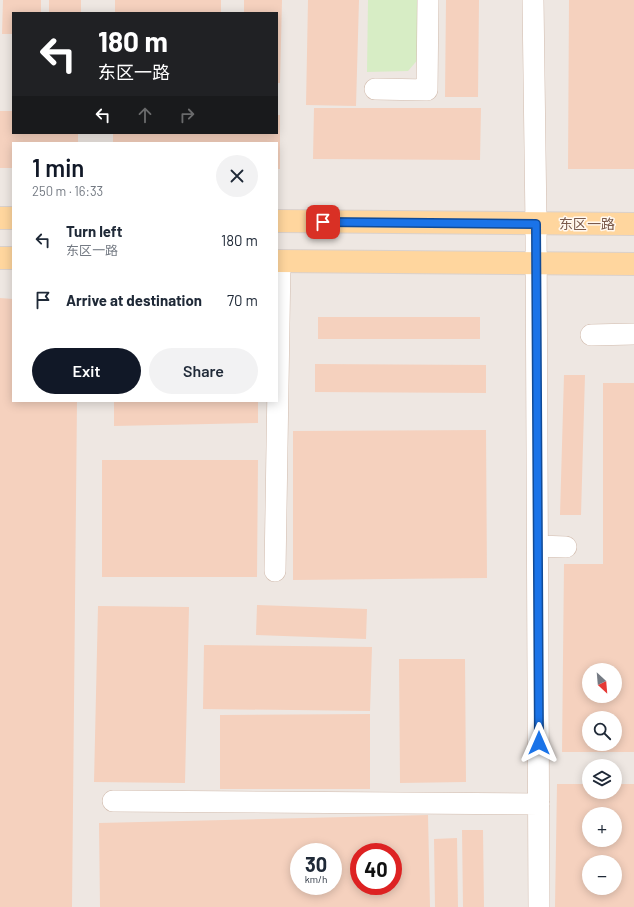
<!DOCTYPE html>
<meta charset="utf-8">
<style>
body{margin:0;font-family:Barlow,"Noto Sans SC",sans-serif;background:#f2f2f3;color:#1f2937;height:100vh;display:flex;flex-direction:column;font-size:15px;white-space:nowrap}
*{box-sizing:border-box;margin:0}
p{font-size:13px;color:#747a83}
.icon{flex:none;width:22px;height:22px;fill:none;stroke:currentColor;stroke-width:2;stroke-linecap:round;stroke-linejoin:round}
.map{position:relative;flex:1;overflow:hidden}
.panel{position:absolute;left:12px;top:142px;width:266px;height:260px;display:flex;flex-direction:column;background:#fff;border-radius:0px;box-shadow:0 2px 10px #0003}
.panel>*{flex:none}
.hud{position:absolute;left:12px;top:12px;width:266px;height:122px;border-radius:0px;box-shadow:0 2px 10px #0003;background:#202124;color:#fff;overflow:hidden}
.needle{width:26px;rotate:154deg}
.buttons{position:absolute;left:582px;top:663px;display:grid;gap:8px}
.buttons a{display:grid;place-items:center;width:40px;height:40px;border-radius:50%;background:#fff;box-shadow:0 2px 10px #0003;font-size:20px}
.speed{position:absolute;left:290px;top:843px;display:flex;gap:8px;font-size:20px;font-weight:700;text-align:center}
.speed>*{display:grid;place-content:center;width:52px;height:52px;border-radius:50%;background:#fff;box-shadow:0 2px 10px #0003;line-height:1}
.speed small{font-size:10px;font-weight:400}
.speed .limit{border:6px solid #d22;background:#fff;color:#111}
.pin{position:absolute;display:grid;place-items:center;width:34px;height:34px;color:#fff;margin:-17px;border-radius:8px;box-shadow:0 2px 6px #0006}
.me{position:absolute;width:44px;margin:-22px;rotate:0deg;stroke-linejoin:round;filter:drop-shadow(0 0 3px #0008)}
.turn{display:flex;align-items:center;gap:14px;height:84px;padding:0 20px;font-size:18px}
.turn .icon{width:52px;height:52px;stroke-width:2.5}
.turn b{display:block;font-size:28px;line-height:34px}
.lanes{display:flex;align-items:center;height:38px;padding:0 20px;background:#0003;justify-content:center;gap:20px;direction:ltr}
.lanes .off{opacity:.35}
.round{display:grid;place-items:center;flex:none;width:42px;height:42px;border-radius:21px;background:#f2f2f3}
.head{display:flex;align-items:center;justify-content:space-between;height:68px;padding:0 20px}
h1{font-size:24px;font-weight:600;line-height:30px;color:#111827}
.action{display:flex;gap:8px;margin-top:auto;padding:8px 20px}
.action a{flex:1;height:46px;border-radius:24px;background:#111827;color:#fff;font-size:16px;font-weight:600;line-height:46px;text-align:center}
.action a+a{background:#f2f2f3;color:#1f2937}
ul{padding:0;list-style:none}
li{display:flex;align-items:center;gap:12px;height:60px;padding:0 20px}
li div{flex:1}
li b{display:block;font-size:15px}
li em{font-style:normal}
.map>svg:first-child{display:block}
.industrial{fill:#eee7e2;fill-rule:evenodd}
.green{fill:#d7edc5}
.building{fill:#f5d1be;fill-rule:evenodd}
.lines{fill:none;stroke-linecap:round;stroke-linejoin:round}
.minor-casing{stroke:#d1bbad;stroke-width:22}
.major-casing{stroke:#dad1cc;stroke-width:24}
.minor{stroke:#fff;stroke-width:21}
.major{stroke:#ffd69e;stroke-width:22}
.route-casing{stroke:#114b97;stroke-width:10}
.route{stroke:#1a73e8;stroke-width:7}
.labels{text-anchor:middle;stroke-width:3;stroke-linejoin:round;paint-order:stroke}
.street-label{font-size:14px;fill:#7a594a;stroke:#fff8f0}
</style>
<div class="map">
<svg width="634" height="907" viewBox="0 0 634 907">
<rect width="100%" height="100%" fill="#fef4e9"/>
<!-- industrial -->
<path class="industrial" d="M 0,0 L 634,0 L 634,907 L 0,907 ZM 13,13 L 277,13 L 277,133 L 13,133 ZM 13,143 L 277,143 L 277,401 L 13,401 ZM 589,670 L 615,670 L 615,696 L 589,696 ZM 589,718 L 615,718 L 615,744 L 589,744 ZM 589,766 L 615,766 L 615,792 L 589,792 ZM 589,814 L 615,814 L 615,840 L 589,840 ZM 299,852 L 333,852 L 333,886 L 299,886 ZM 359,852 L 393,852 L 393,886 L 359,886 ZM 589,862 L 615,862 L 615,888 L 589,888 Z"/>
<!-- green -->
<path class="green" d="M 368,0 L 421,0 L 421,56 L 408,71 L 367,72 Z"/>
<!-- building -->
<path class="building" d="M 3,0 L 41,0 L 41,13 L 13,13 L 13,34 L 2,34 Z
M 49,0 L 81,0 L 81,13 L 49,13 Z
M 115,0 L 221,0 L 221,13 L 115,13 Z
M 244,0 L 282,0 L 280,83 L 277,83 L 277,13 L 244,13 Z
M 308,0 L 359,0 L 356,106 L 306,105 Z
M 446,0 L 479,0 L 478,97 L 445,97 Z
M 569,0 L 634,0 L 634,169 L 568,169 Z
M 314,108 L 481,108 L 480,160 L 313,159 Z
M 0,111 L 13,111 L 13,133 L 78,133 L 78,143 L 13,143 L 13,168 L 0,168 Z
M 277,115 L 280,115 L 280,169 L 277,169 L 277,143 L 113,143 L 113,133 L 277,133 Z
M 0,298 L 13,299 L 13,401 L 77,401 L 72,907 L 0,907 Z
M 318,317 L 480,317 L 480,339 L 318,339 Z
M 315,364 L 486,365 L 486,393 L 315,392 Z
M 564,375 L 585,375 L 581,515 L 560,515 Z
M 603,383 L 634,383 L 634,752 L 562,752 L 564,564 L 603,564 ZM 589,670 L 615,670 L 615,696 L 589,696 ZM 589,718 L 615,718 L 615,744 L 589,744 Z
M 114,401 L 258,401 L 258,423 L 114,426 Z
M 486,430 L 487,578 L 293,580 L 293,431 Z
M 102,460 L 258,460 L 257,577 L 102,577 Z
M 257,605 L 367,609 L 366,639 L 256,635 Z
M 98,606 L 189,607 L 185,783 L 94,782 Z
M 204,645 L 372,647 L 370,711 L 203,709 Z
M 399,659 L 465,659 L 466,782 L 400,783 Z
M 370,714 L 370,789 L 220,789 L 220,715 Z
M 557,784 L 589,784 L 589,792 L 615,792 L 615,784 L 634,784 L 634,907 L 555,907 ZM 589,814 L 615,814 L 615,840 L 589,840 ZM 589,862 L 615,862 L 615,888 L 589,888 Z
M 428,815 L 430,907 L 100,907 L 99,823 ZM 299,852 L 333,852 L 333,886 L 299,886 ZM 359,852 L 393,852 L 393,886 L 359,886 Z
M 462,830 L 483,830 L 484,907 L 463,907 Z
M 457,838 L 458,907 L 435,907 L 434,839 Z"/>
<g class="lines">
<!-- minor casing -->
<g class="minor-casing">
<path id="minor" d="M 533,0 L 536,224 L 539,907
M 375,89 L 427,90 L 428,0
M 591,335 L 634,334
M 538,546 L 566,547
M 275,571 L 280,261
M 113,801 L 539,804"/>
</g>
<!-- major casing -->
<g class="major-casing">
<path id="major" d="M 0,218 L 13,218
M 277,221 L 634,224
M 0,258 L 13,258
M 277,261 L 634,264"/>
</g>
<!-- minor -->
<use href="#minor" class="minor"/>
<!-- major -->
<use href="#major" class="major"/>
</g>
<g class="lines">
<!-- route casing -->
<g class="route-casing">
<path id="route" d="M 323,222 L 536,224 L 539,743"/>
</g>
<!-- route -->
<use href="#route" class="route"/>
</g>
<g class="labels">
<!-- street labels -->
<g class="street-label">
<text x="587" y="229">东区一路</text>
</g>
</g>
</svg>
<div class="buttons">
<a><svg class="needle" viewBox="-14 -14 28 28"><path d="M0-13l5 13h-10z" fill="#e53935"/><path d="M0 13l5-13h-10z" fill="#747a83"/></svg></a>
<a><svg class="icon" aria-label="search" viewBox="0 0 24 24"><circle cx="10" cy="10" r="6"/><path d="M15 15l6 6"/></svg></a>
<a><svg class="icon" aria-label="layers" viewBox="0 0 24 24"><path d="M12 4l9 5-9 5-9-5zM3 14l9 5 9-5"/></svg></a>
<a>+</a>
<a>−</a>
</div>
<div class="speed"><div>30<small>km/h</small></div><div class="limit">40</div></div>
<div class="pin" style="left:323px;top:222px;background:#d93025"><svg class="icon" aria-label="arrive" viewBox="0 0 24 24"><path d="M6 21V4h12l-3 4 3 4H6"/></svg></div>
<svg class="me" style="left:539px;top:743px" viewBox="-20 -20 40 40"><path d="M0-17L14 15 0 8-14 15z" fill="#1a73e8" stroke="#fff" stroke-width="4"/></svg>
<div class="hud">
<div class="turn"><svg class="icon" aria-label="left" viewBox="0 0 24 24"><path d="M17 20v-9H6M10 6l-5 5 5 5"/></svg><div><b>180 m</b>东区一路</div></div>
<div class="lanes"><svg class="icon" aria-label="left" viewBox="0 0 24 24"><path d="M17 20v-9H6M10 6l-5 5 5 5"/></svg><svg class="icon off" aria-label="ahead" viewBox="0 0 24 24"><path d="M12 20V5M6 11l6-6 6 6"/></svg><svg class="icon off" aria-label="right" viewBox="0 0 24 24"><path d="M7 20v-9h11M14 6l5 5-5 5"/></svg></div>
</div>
<section class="panel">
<div class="head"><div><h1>1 min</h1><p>250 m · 16:33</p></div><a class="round"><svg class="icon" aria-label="close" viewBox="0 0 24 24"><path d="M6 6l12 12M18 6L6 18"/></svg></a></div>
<ul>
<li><svg class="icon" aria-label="left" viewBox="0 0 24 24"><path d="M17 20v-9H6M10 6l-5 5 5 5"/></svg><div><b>Turn left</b><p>东区一路</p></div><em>180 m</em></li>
<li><svg class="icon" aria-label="arrive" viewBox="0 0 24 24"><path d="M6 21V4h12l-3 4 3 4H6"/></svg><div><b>Arrive at destination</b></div><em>70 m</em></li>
</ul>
<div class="action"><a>Exit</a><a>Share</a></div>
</section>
</div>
